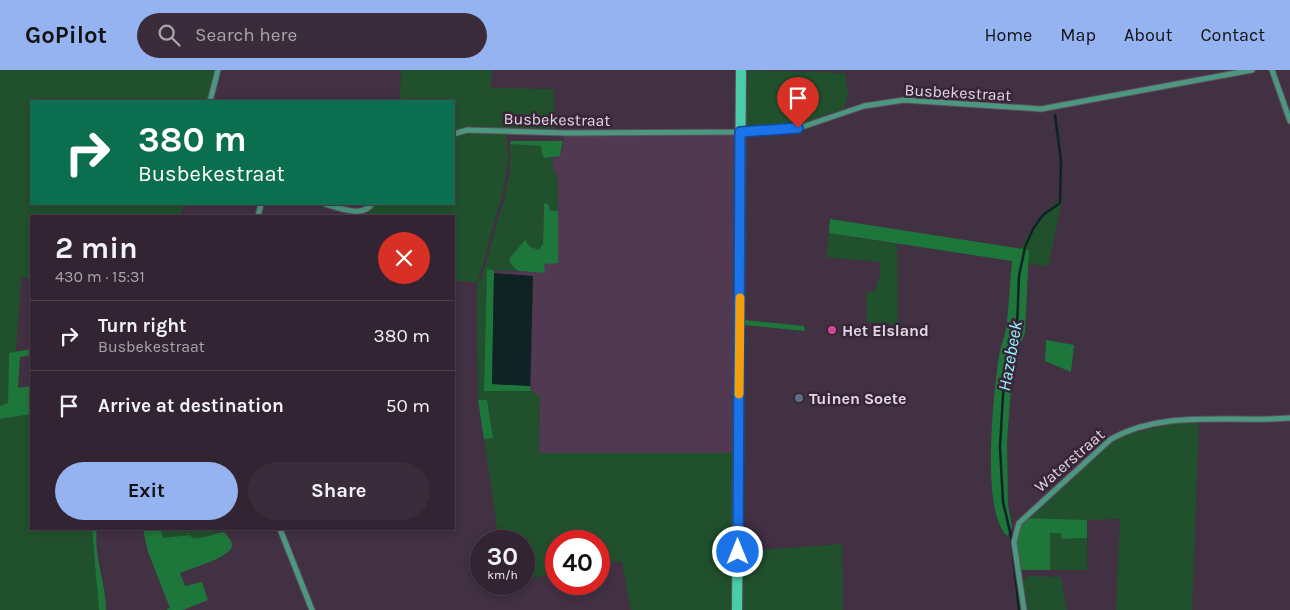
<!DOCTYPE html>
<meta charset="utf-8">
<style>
body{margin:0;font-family:Karla,sans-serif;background:#3a2c3a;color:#f1f3f6;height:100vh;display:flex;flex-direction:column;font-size:19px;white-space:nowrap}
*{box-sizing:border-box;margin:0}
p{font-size:16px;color:#a8a4ac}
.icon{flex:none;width:28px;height:28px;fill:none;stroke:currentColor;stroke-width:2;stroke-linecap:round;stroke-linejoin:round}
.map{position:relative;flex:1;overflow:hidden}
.side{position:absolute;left:30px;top:145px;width:425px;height:315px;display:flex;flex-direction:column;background:#322432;border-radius:0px;box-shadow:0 2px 8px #0003,0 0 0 1px #4d414d}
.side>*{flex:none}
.banner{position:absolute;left:30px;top:30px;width:425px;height:105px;border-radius:0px;box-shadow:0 2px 8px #0003,0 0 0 1px #4d414d;background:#0b6e4f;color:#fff;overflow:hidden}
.speed{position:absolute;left:470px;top:460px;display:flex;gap:10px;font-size:25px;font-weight:700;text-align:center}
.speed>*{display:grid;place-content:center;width:65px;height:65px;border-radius:50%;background:#322432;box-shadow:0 2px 8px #0003,0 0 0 1px #4d414d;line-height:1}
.speed small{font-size:12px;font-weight:400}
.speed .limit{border:8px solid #d22;background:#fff;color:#111}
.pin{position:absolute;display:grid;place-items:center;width:42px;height:42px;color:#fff;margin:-51px -21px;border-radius:50% 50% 50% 0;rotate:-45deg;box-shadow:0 0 5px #0007}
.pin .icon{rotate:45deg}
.me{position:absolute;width:55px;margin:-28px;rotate:0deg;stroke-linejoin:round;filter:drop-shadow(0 0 4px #0008)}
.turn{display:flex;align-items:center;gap:18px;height:105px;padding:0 25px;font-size:22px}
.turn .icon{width:65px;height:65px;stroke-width:2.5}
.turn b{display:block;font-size:35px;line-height:42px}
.round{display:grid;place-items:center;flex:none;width:52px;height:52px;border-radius:26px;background:#3a2c3a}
.overview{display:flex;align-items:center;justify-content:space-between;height:85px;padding:0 25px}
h1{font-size:30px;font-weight:700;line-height:38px}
.cta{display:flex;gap:10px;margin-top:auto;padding:10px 25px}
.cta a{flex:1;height:58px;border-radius:30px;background:#95b2f1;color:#111;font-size:20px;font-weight:700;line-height:58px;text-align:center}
.cta a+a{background:#3a2c3a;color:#f1f3f6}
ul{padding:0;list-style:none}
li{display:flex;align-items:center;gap:15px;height:70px;padding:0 25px;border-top:1px solid #4d414d}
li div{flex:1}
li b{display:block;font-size:19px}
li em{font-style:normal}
header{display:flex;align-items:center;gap:30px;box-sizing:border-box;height:70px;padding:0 25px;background:#95b2f1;color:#111}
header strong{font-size:24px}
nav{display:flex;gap:28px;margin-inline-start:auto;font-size:18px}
.search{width:350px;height:45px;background:#3a2c3a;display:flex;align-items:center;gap:12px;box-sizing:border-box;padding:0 18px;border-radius:28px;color:#a8a4ac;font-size:19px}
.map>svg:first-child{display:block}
.built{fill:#503951}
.green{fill:#21512c}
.forest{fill:#1e773a}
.water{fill:#0f2224}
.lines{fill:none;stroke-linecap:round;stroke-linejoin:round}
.stream{stroke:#0f2224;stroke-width:2.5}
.street-casing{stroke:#5f4e60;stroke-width:7}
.secondary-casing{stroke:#5f4e60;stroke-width:12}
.street{stroke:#4c977f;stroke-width:5}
.secondary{stroke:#49cca8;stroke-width:10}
.route-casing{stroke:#114b97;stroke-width:12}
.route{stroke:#1a73e8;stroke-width:9}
.slow{stroke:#f59e0b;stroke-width:9}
.hotel-dot{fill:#d1479c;stroke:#382638;stroke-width:2}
.service-dot{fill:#5c6f8a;stroke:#382638;stroke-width:2}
.labels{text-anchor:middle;stroke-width:5;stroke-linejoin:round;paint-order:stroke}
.street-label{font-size:16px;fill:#e2d6e2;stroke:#382638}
.poi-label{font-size:16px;font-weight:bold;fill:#e2d6e2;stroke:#382638;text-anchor:start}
.water-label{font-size:18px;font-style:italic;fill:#91f4fd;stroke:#382638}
</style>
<header>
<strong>GoPilot</strong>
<div class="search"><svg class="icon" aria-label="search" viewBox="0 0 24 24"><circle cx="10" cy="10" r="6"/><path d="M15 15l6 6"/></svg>Search here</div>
<nav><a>Home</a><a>Map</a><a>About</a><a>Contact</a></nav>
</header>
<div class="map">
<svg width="1290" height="540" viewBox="0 0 1290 540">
<rect width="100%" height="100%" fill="#423043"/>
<!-- built -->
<path class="built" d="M 735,65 L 732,383 L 539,383 L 540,327 L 531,321 L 533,207 L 494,203 L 493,200 L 544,203 L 544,194 L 558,192 L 558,108 L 553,99 L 552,88 L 560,86 L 563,78 L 564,66 Z"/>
<!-- green -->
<path class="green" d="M 0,0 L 216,0 L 209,31 L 31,31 L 31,134 L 185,134 L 179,146 L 31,146 L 31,209 L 21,207 L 16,282 L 9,283 L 8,334 L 0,336 Z
M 401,0 L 492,0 L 491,18 L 554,19 L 555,61 L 466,58 L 454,62 L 454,31 L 400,31 Z
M 748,0 L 845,3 L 848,23 L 844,39 L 795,55 L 752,58 L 745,54 Z
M 463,63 L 506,64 L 508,90 L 503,121 L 478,211 L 481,210 L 504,129 L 510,101 L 510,74 L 541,76 L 545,88 L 552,88 L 553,99 L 558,108 L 558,141 L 543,138 L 543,174 L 538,180 L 529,176 L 510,193 L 518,201 L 487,200 L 484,321 L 531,321 L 540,326 L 539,383 L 732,383 L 733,540 L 631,540 L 622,491 L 599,495 L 599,471 L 556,471 L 556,503 L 532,508 L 527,504 L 524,505 L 524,471 L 499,471 L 484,369 L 493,368 L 487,330 L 478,330 L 477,212 L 454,211 L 454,146 L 366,146 L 375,134 L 454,134 L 454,66 Z
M 1063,128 L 1048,196 L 1028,194 L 1029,181 L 1021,179 C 1031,157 1042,141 1063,128 Z
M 829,163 L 897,174 L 898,267 L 891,269 L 890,253 L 867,252 L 866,223 L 875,220 L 880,205 L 880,192 L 826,187 Z
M 31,344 L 31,459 L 92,459 L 99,540 L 0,540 L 0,349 Z
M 1174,353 L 1199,353 L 1192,540 L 1116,540 L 1120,449 L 1087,450 L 1026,448 L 1106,375 L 1121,366 Z
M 161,459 L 213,459 L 215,463 C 206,466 196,472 189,465 L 163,468 Z
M 1050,463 L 1062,463 L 1062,469 L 1087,468 L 1087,500 L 1050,500 Z
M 842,474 L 843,540 L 742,540 L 743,481 Z
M 1028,506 L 1061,507 L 1067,540 L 1028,540 L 1023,510 Z"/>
<!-- forest -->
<path class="forest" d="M 511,71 L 563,71 L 560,86 L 545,88 L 542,84 L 541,76 L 510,74 Z
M 544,133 L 548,134 L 550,140 L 558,141 L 558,193 L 544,194 L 545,203 L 518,201 L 510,193 L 510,188 L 525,170 L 529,176 L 538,180 L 543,174 Z
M 830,149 L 1029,180 L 1025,263 L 1018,280 L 1012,305 L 1007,372 L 1008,435 L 1012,457 L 1007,466 C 980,440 994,322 999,286 C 1001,275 1006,264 1007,252 C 1009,232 1010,212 1012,191 L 829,163 Z
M 487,199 L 493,200 L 494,203 L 492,314 L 530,316 L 531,321 L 484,321 Z
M 744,250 L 804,256 L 805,261 L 745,255 Z
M 1046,270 L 1074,275 L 1071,302 L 1045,291 Z
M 31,279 L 31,285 L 20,287 L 18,318 L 31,316 L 31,344 L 0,349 L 0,336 L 8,333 L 9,283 Z
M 478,330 L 487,330 L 493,368 L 484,369 Z
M 1026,448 L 1087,450 L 1087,468 L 1062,469 L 1061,463 L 1050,463 L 1050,500 L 1021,500 L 1016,466 Z
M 92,459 L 97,459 C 93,485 106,513 106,540 L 99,540 Z
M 143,459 L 161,459 L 163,468 L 189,465 C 197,474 213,462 224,462 C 227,466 232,470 232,476 C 230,488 191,498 180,503 L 185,516 L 202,512 L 208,530 L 183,540 L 166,540 L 170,538 L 148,482 Z"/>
<!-- water -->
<path class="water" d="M 494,203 L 533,206 L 530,316 L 492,314 Z"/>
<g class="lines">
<!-- stream -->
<path class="stream" d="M 1019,540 L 1011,466 L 1003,432 L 1000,377 L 1003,325 L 1008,290 L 1017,258 L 1019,206 L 1025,177 L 1033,159 L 1043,145 L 1060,133 L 1061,91 L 1055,45"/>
<!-- street casing -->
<g class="street-casing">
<path id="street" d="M 1272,0 L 1290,51
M 210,31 L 218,0
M 454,64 L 467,60 L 566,63 L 740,62 L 799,58 L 864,36 L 904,30 L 1041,39 L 1252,0
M 325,134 C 339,138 362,148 372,134
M 258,146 L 261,134
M 280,459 L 312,540
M 1024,540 L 1014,472 L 1019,453 L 1111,369 C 1164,339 1231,353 1290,348"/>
</g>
<!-- secondary casing -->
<g class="secondary-casing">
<path id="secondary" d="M 737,540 L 741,0"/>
</g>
<!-- street -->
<use href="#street" class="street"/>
<!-- secondary -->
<use href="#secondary" class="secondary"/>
</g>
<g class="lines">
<!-- route casing -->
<g class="route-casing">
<path id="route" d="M 738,482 L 740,62 L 798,58"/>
</g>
<!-- route -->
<use href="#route" class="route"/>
<!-- slow -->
<path class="slow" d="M 739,324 L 740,228"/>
</g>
<!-- markers -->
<circle class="hotel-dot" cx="832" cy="260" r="5"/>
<circle class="service-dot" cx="799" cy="328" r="5"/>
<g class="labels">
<!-- street labels -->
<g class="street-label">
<text transform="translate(958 22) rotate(3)" y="6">Busbekestraat</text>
<text transform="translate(557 49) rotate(1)" y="6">Busbekestraat</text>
<text transform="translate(1069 390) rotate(-41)" y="6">Waterstraat</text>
</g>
<!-- poi labels -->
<g class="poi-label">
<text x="842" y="266">Het Elsland</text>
<text x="809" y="334">Tuinen Soete</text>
</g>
<!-- water labels -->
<g class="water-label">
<text transform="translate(1010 286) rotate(-80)" y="6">Hazebeek</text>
</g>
</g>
</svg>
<div class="speed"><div>30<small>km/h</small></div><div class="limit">40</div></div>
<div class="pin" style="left:798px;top:58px;background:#d93025"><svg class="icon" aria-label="arrive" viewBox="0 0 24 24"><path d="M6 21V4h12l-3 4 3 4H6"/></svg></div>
<svg class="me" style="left:738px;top:482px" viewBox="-20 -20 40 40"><circle r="17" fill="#1a73e8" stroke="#fff" stroke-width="3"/><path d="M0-11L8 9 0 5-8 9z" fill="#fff"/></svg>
<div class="banner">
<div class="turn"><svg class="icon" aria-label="right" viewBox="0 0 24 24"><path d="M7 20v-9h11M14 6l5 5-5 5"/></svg><div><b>380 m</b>Busbekestraat</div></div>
</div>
<section class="side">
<div class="overview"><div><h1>2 min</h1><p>430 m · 15:31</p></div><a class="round" style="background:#d93025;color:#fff"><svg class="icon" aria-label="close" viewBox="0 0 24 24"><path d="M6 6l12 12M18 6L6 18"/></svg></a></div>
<ul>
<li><svg class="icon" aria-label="right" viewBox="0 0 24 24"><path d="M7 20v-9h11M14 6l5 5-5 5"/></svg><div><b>Turn right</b><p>Busbekestraat</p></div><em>380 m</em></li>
<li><svg class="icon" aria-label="arrive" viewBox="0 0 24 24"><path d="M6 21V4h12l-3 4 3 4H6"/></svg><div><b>Arrive at destination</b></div><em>50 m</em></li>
</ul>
<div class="cta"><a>Exit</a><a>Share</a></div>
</section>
</div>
